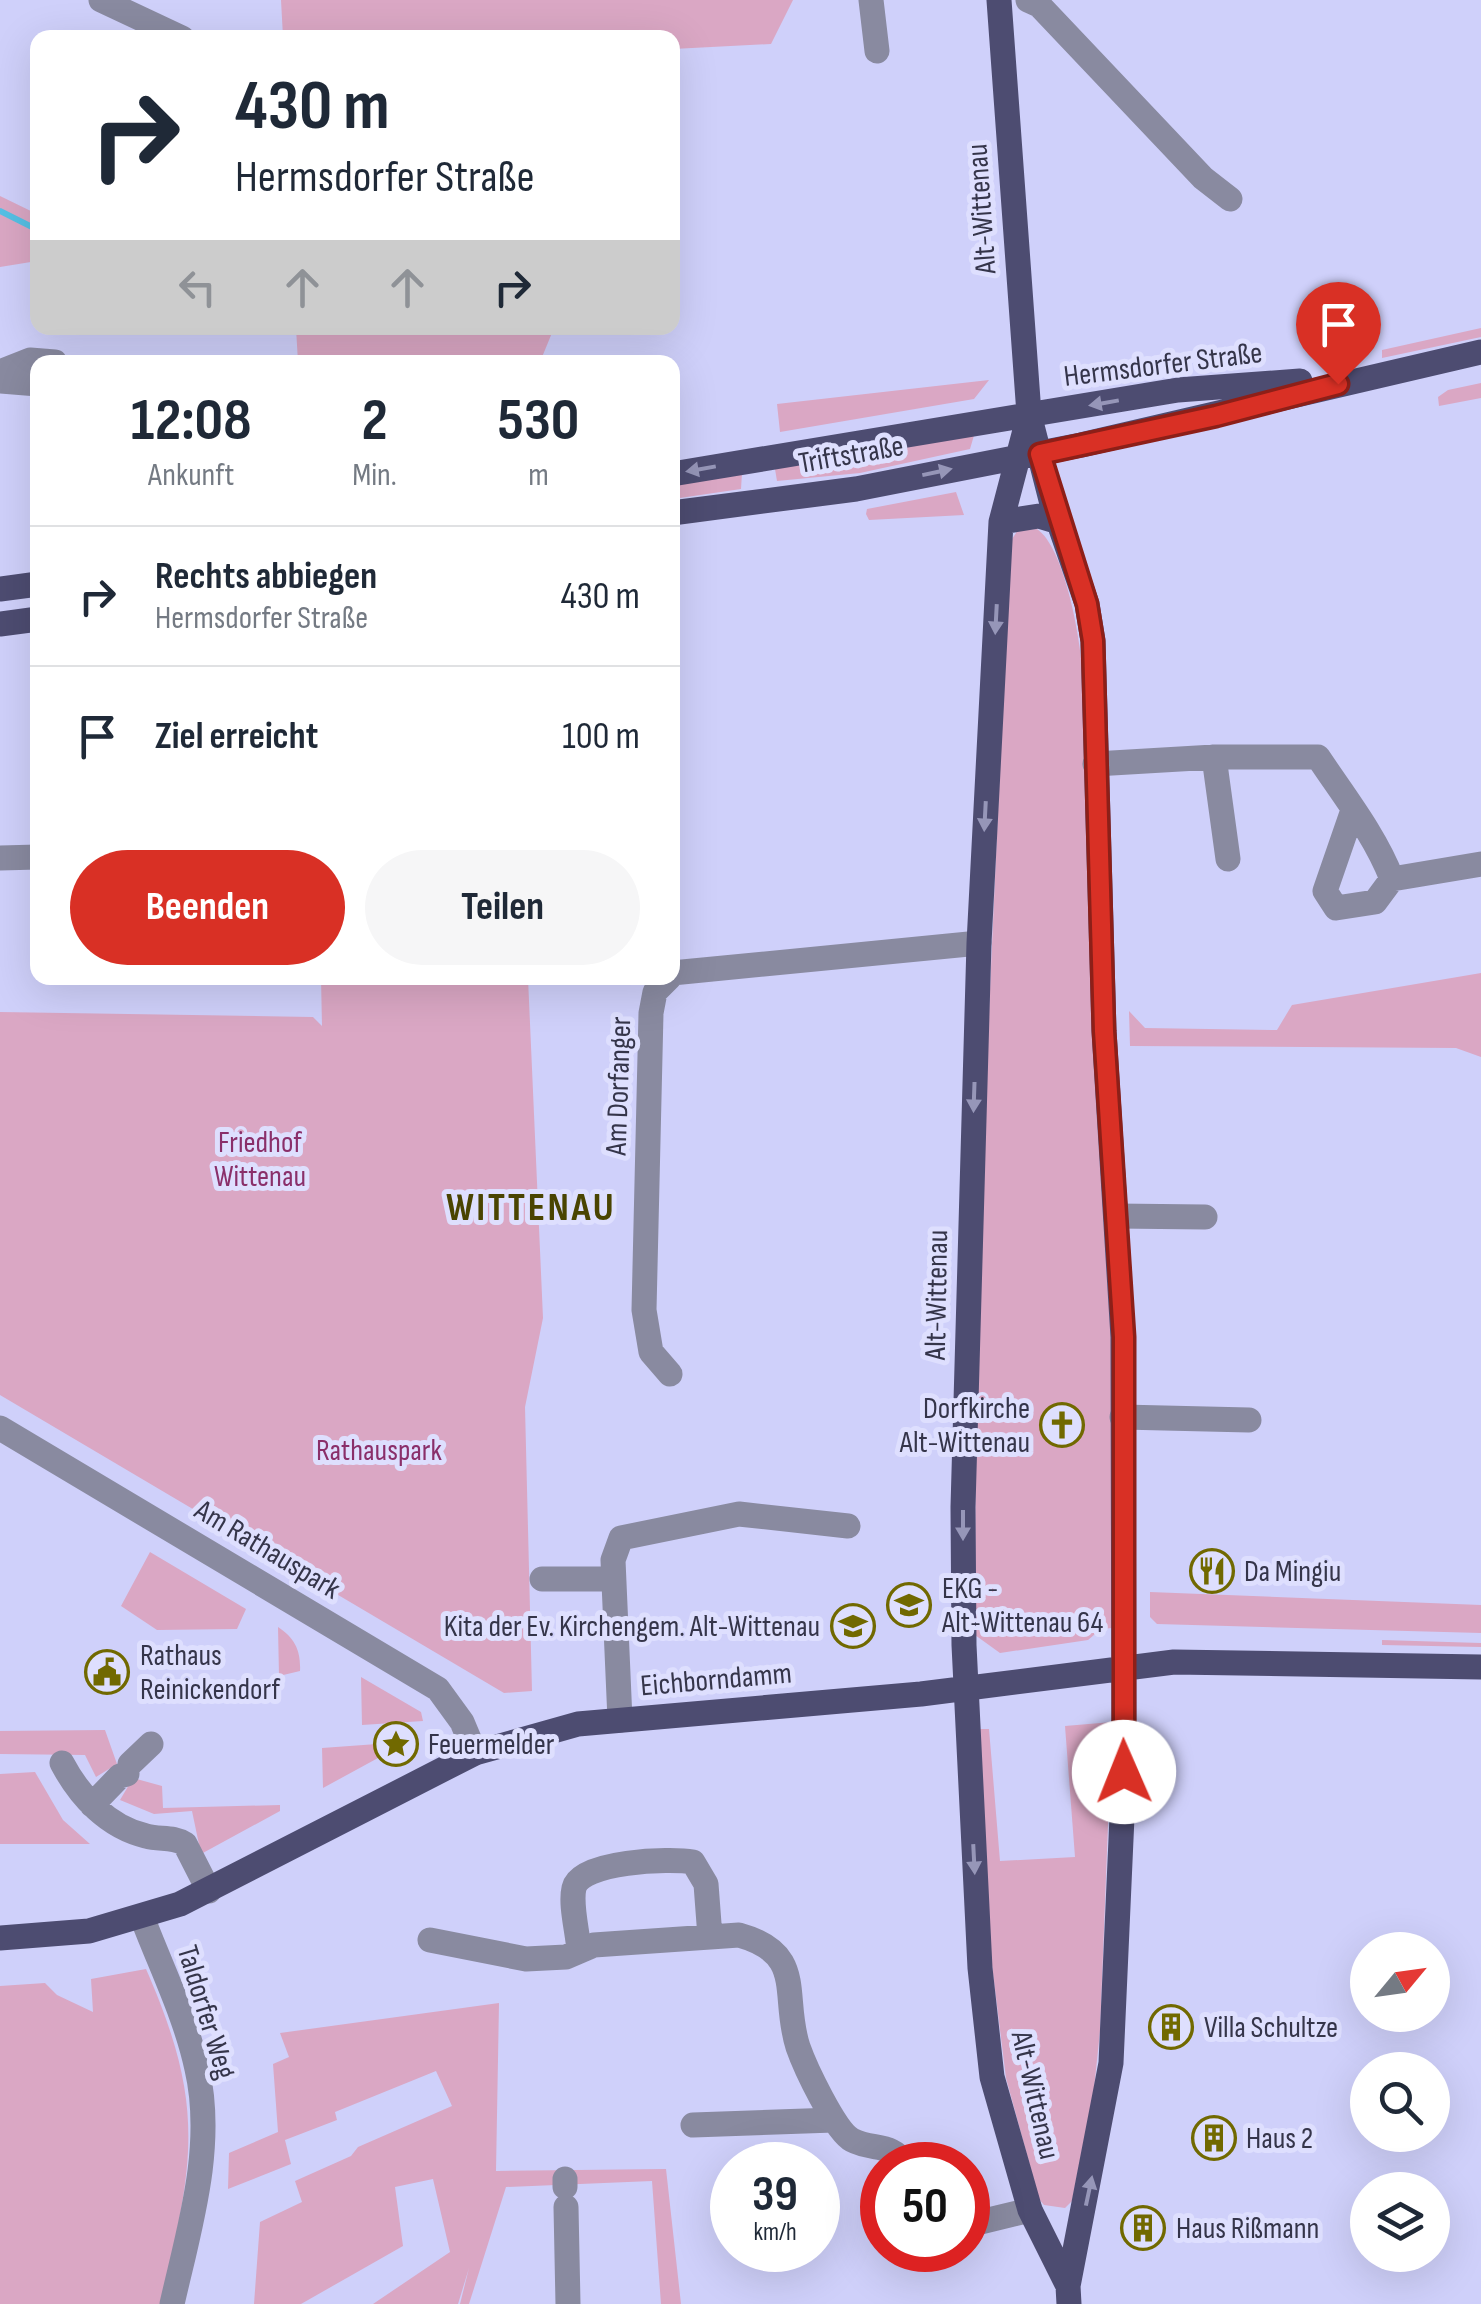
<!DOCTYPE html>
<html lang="de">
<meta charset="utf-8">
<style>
body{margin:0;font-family:"Sofia Sans Condensed",sans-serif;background:#f6f6f7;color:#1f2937;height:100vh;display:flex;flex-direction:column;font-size:38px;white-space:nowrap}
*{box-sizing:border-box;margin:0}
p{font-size:32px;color:#747a83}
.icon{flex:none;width:55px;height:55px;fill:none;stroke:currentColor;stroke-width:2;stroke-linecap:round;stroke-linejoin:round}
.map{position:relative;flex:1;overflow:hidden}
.panel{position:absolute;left:30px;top:355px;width:650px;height:630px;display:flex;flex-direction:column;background:#fff;border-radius:20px;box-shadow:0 10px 40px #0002}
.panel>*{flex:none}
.banner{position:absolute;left:30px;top:30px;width:650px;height:305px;border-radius:20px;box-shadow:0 10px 40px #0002;background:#fff;color:#1f2937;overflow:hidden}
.needle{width:65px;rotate:61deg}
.controls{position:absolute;left:1350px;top:1932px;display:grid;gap:20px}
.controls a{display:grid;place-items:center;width:100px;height:100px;border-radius:50%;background:#fff;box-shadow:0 10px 40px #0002;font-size:50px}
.speed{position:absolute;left:710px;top:2142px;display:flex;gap:20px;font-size:50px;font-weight:700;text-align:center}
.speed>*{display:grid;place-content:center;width:130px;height:130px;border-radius:50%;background:#fff;box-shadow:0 10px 40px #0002;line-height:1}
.speed small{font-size:25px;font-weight:400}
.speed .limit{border:15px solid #d22;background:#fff;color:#111}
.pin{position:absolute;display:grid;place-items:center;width:85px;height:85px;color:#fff;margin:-102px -42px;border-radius:50% 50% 50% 0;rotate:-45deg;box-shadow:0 0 10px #0007}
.pin .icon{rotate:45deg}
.me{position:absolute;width:110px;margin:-55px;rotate:359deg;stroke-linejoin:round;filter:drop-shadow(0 0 8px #0008)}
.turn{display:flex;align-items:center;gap:35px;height:210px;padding:0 40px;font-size:45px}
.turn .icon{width:130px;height:130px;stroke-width:2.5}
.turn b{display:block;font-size:70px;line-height:85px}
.lanes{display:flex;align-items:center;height:95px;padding:0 40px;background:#0003;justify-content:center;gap:50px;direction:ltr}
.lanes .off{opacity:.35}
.eta{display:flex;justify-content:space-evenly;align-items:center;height:170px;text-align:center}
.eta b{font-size:60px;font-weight:700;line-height:70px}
.action{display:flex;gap:20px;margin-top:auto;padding:20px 40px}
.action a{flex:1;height:115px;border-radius:60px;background:#d93025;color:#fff;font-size:40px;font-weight:700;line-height:115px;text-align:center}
.action a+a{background:#f6f6f7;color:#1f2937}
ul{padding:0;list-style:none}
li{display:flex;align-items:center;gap:30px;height:140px;padding:0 40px;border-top:2px solid #e0e1e3}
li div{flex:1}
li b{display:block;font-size:38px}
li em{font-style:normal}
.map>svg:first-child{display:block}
.green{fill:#daa7c4}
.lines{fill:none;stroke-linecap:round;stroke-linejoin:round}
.stream{stroke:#55c0e5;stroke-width:6}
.minor{stroke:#898aa0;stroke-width:25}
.major{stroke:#4d4c71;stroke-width:25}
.oneway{fill:#9696b8}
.route-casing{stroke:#8d1f18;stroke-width:25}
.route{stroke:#d93025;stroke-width:18}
.labels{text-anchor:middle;stroke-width:10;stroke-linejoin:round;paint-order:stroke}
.street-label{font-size:30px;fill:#35354a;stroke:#dedffe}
.park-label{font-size:30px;fill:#8a2f6a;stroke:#dedffe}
.poi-label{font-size:30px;fill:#35354a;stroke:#dedffe;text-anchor:start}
.district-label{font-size:40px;font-weight:bold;letter-spacing:2.5px;fill:#4a4401;stroke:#dedffe}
</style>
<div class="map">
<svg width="1481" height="2304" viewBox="0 0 1481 2304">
<rect width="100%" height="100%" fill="#cfd0fa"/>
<!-- green -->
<path class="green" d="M 281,0 L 793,0 L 771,44 L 673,49 L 672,38 L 283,37 Z
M 0,196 L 37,214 L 37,261 L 0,267 Z
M 296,328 L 554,328 L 540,362 L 298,362 Z
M 1481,328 L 1481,337 L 1382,358 L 1382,350 Z
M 989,380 L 974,399 L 780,432 L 777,404 Z
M 1481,383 L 1481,398 L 1439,406 L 1438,397 L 1448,390 Z
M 975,432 L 970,449 L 860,473 L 777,481 L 775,469 Z
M 742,473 L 741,489 L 673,499 L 673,484 Z
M 956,492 L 964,515 L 869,520 L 866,514 L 867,509 Z
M 1037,529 C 1064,547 1080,636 1082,668 L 1113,1364 L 1112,1628 L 1101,1629 L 1088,1640 L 1000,1653 L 975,1635 L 976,1304 L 1010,542 L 1018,530 Z
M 1481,973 L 1481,1057 L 1456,1048 L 1130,1046 L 1129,1011 L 1145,1028 L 1277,1030 L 1292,1005 Z
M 321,978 L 528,978 L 543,1318 L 525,1407 L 532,1691 L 504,1693 L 0,1395 L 0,1012 L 313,1017 L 322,1026 Z
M 150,1552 L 246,1609 L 237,1629 L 157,1630 L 121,1606 Z
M 1150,1592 L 1481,1605 L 1481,1633 L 1157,1624 L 1150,1617 Z
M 278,1627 C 295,1638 301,1651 300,1671 L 279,1676 Z
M 1382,1640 L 1481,1643 L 1481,1647 L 1382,1645 Z
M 361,1677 L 421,1712 L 423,1721 L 362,1725 Z
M 1112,1722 L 1100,2031 L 1094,2089 L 1072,2201 L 1065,2208 L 1044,2205 L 1039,2199 L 1006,2078 L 991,1957 L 979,1729 L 989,1729 L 1000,1861 L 1075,1857 L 1065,1726 Z
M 105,1730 L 117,1764 L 96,1777 L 85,1755 L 0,1754 L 0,1731 Z
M 391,1743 L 400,1746 L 323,1788 L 322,1748 Z
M 35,1772 L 63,1820 L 90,1844 L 0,1844 L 0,1774 Z
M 133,1778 L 162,1786 L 163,1808 L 280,1805 L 280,1811 L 201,1854 L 192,1811 L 154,1814 L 120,1800 Z
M 146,1969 C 207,2108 193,2162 161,2304 L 0,2304 L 0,1986 L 45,1983 L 57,1995 L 93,2012 L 91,1979 Z
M 499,2003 L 496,2171 L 666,2169 L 681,2304 L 661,2304 L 652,2181 L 506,2187 L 469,2304 L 460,2304 L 469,2268 L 458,2304 L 373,2304 L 450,2252 L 433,2179 L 395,2187 L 403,2246 L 301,2304 L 254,2304 L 260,2222 L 302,2202 L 295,2181 L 351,2156 L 358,2147 L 452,2106 L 436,2071 L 335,2112 L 337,2120 L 285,2140 L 291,2164 L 228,2189 L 229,2153 L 278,2132 L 273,2064 L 289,2057 L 280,2033 Z"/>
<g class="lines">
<!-- stream -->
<path class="stream" d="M 0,211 L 38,230"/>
<!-- minor -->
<path class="minor" d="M 101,0 L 182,38
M 871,0 L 877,51
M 1028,0 L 1039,5 L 1203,178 L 1230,199
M 0,372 L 30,360 L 55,362
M 0,381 L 38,384
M 1214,757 L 1228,859
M 1095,764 L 1214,757 L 1318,757 C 1344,796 1375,835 1392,879 L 1375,902 L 1336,908 L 1325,891 L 1353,810
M 0,858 L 38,857
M 1392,879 L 1481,864
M 672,973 L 979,943
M 669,978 L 655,992 L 651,1013 L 644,1310 L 651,1352 L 670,1374
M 1116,1216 L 1205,1217
M 1122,1417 L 1249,1420
M 0,1428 L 438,1689 L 462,1722 L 475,1753
M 542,1579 L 613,1579
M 620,1720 L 613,1560 L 621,1538 L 739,1514 L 848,1526
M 62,1763 C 80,1797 108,1827 146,1836 C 160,1840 173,1836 185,1844 L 209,1891
M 130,1764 L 151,1744
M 92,1805 L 120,1776 L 127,1774
M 142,1917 C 161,1967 186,2017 197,2069 C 215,2147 189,2229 172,2304
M 430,1940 L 526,1959 L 566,1957 L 594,1945 L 739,1935 C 807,1954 781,1995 798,2047 C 805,2067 835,2131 852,2140 C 873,2151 892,2142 906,2165
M 579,1951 C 578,1933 570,1905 574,1888 C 580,1861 670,1858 693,1862 L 706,1884 L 710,1937
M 693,2125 L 834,2120
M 565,2187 L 565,2179
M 566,2207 L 568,2304
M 968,2225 L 1030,2210"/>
<!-- major -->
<path class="major" d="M 999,0 L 1029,414 L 1051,500 L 1087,604 L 1093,641 L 1104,1031 L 1123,1337 L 1124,1772 L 1111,2063 L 1068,2286 L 1069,2304
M 1028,419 L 1001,522 L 979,943 L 963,1507 L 964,1645 L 980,1968 L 992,2077 L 1030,2210 L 1068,2286
M 672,474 L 1178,390 L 1300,381
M 672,513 L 856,489 L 1081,445 L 1481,352
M 1001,522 L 1039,516 L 1059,522
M 0,589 L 38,584
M 0,624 L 38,619
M 0,1938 L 89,1931 L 180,1904 L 475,1753 L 578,1724 L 921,1694 L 1174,1662 L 1481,1667"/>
</g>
<!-- one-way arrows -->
<defs><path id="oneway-solid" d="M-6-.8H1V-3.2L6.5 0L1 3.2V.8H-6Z" transform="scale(2.5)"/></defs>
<g class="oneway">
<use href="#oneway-solid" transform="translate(1104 403) rotate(170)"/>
<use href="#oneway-solid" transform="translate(701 469) rotate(170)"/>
<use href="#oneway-solid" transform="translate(937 472) rotate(-12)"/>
<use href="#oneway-solid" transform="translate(996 619) rotate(93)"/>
<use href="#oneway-solid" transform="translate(985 816) rotate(93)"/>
<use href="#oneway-solid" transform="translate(974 1097) rotate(92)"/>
<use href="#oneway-solid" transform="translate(963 1525) rotate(90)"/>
<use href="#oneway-solid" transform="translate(974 1859) rotate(87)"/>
<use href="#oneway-solid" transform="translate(1089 2191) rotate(-78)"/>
</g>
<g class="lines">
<!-- route casing -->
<g class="route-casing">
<path id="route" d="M 1124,1772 L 1124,1337 L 1104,1031 L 1093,641 L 1087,604 L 1040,454 L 1216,416 L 1338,384"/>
</g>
<!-- route -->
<use href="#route" class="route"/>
</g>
<!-- icons -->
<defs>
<g id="church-ring" transform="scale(2.25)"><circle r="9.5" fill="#dedffe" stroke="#716900" stroke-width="1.5"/><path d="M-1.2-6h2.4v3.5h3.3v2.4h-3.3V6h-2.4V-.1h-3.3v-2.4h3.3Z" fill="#716900"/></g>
<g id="restaurant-ring" transform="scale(2.25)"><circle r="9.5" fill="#dedffe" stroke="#716900" stroke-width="1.5"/><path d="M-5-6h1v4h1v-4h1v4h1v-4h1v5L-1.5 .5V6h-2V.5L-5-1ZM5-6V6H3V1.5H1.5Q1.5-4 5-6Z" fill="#716900"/></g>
<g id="school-ring" transform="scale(2.25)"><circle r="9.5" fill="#dedffe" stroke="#716900" stroke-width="1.5"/><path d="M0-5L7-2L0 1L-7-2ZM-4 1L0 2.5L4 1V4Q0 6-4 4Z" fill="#716900"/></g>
<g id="civic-ring" transform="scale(2.25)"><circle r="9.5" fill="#dedffe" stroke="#716900" stroke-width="1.5"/><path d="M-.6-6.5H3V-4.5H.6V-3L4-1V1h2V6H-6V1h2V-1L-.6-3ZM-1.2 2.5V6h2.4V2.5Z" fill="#716900"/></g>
<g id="sight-ring" transform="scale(2.25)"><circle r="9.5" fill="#dedffe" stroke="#716900" stroke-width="1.5"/><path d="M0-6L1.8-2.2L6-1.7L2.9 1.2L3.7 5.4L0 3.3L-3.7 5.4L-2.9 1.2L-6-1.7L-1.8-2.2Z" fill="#716900"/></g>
<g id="building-ring" transform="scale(2.25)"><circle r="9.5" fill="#dedffe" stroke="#716900" stroke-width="1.5"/><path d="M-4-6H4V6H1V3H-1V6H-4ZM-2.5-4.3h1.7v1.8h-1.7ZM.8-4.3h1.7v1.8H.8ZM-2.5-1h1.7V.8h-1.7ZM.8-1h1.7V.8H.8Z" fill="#716900"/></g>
</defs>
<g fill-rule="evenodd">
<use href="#church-ring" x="1062" y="1425"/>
<use href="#restaurant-ring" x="1212" y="1571"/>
<use href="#school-ring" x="909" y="1605"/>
<use href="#school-ring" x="853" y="1626"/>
<use href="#civic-ring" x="107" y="1672"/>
<use href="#sight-ring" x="396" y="1744"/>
<use href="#building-ring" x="1171" y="2027"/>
<use href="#building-ring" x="1214" y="2138"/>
<use href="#building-ring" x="1143" y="2228"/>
</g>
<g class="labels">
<!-- street labels -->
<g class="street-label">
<text transform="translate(981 209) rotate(-94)" y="10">Alt-Wittenau</text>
<text transform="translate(1163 364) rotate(-7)" y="10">Hermsdorfer Straße</text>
<text transform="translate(851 454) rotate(-10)" y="10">Triftstraße</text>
<text transform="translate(618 1086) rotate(-88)" y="10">Am Dorfanger</text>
<text transform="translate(936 1295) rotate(-89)" y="10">Alt-Wittenau</text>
<text transform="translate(268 1549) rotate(31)" y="10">Am Rathauspark</text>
<text transform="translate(716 1679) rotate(-5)" y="10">Eichborndamm</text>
<text transform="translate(207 2012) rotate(73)" y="10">Taldorfer Weg</text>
<text transform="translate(1036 2095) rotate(77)" y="10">Alt-Wittenau</text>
</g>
<!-- park labels -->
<g class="park-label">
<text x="260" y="1152">Friedhof<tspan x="260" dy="34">Wittenau</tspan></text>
<text x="379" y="1460">Rathauspark</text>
</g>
<!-- poi labels -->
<g class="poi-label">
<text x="1030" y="1418" text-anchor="end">Dorfkirche<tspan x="1030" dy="34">Alt-Wittenau</tspan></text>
<text x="1244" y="1581">Da Mingiu</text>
<text x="942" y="1598">EKG -<tspan x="942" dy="34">Alt-Wittenau 64</tspan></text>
<text x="820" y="1636" text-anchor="end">Kita der Ev. Kirchengem. Alt-Wittenau</text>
<text x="140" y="1665">Rathaus<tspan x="140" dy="34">Reinickendorf</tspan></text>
<text x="428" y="1754">Feuermelder</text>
<text x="1204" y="2037">Villa Schultze</text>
<text x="1246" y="2148">Haus 2</text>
<text x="1176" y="2238">Haus Rißmann</text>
</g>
<!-- district labels -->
<g class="district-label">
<text x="531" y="1220">WITTENAU</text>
</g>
</g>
</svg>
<div class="controls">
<a><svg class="needle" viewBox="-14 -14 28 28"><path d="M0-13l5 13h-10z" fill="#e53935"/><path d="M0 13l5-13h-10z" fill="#747a83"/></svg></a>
<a><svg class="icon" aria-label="search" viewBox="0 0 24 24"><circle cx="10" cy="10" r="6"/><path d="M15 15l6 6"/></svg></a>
<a><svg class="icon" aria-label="layers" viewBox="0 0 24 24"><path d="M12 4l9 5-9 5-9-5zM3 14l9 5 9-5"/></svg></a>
</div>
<div class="speed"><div>39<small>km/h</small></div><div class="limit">50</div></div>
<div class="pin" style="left:1338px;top:384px;background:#d93025"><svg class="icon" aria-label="arrive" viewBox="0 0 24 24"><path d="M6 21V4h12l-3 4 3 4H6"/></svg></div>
<svg class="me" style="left:1124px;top:1772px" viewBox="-20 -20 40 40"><circle r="19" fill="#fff"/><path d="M0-13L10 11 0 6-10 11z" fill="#d93025"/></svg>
<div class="banner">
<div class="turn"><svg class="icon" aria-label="right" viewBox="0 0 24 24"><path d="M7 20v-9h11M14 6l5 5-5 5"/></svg><div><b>430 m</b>Hermsdorfer Straße</div></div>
<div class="lanes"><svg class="icon off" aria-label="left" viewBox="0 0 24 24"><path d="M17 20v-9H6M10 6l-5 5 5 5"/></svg><svg class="icon off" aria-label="ahead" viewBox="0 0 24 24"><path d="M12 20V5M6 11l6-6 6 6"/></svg><svg class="icon off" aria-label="ahead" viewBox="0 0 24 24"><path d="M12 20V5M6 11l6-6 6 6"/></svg><svg class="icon" aria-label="right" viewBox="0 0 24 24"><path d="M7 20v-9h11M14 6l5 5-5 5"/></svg></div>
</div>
<section class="panel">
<div class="eta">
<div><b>12:08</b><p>Ankunft</p></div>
<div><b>2</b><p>Min.</p></div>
<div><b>530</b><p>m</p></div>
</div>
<ul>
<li><svg class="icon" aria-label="right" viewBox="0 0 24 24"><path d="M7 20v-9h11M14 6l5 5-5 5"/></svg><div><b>Rechts abbiegen</b><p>Hermsdorfer Straße</p></div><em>430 m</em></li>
<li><svg class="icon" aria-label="arrive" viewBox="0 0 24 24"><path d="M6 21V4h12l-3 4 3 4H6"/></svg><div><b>Ziel erreicht</b></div><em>100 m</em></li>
</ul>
<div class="action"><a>Beenden</a><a>Teilen</a></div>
</section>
</div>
